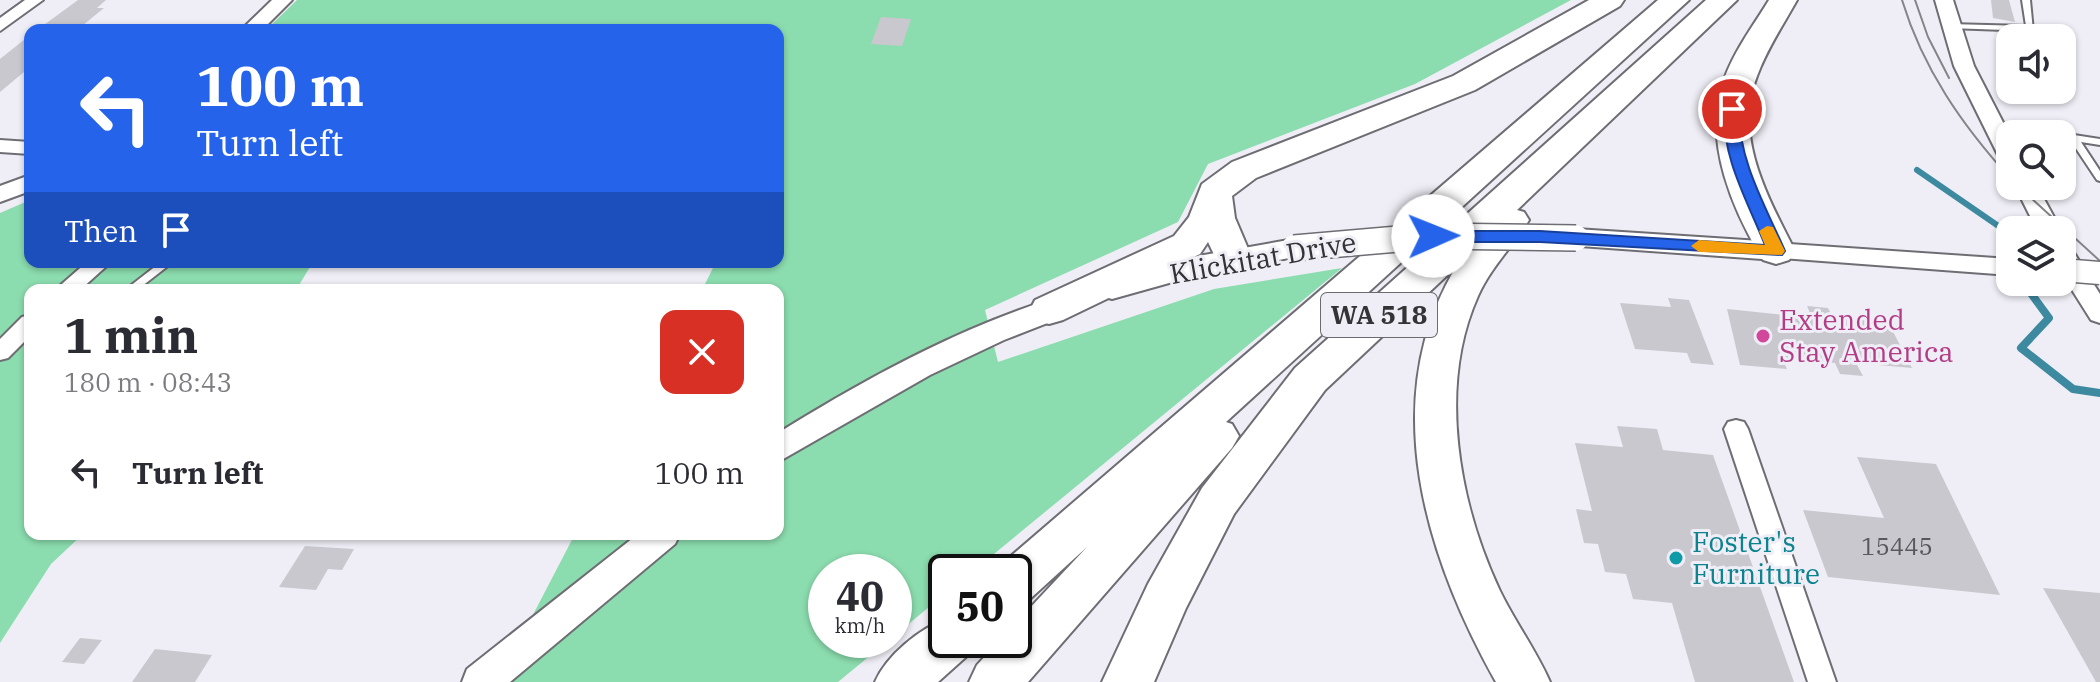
<!DOCTYPE html>
<meta charset="utf-8">
<style>
body{margin:0;font-family:"IBM Plex Serif",serif;background:#f7f7f7;color:#2b2b33;height:100vh;display:flex;flex-direction:column;font-size:30px;white-space:nowrap}
*{box-sizing:border-box;margin:0}
p{font-size:26px;color:#7c7c81}
.icon{flex:none;width:44px;height:44px;fill:none;stroke:currentColor;stroke-width:2;stroke-linecap:round;stroke-linejoin:round}
.map{position:relative;flex:1;overflow:hidden}
.panel{position:absolute;left:24px;top:284px;width:760px;height:256px;display:flex;flex-direction:column;background:#fff;border-radius:16px;box-shadow:0 2px 6px #0004}
.panel>*{flex:none}
.top-card{position:absolute;left:24px;top:24px;width:760px;height:244px;border-radius:16px;box-shadow:0 2px 6px #0004;background:#2563eb;color:#fff;overflow:hidden}
.fabs{position:absolute;left:1996px;top:24px;display:grid;gap:16px}
.fabs a{display:grid;place-items:center;width:80px;height:80px;border-radius:16px;background:#fff;box-shadow:0 2px 6px #0004;font-size:40px}
.speed{position:absolute;left:808px;top:554px;display:flex;gap:16px;font-size:40px;font-weight:700;text-align:center}
.speed>*{display:grid;place-content:center;width:104px;height:104px;border-radius:50%;background:#fff;box-shadow:0 2px 6px #0004;line-height:1}
.speed small{font-size:20px;font-weight:400}
.speed .limit{border:4px solid #111;border-radius:12px;background:#fff;color:#111}
.pin{position:absolute;display:grid;place-items:center;width:68px;height:68px;color:#fff;margin:-34px;border:4px solid #fff;border-radius:50%;box-shadow:0 2px 8px #0007}
.me{position:absolute;width:88px;margin:-44px;rotate:89deg;stroke-linejoin:round;filter:drop-shadow(0 0 6px #0008)}
.turn{display:flex;align-items:center;gap:28px;height:168px;padding:0 40px;font-size:36px}
.turn .icon{width:104px;height:104px;stroke-width:2.5}
.turn b{display:block;font-size:56px;line-height:68px}
.then{display:flex;align-items:center;height:76px;padding:0 40px;background:#0003;gap:16px;font-size:30px}
.round{display:grid;place-items:center;flex:none;width:84px;height:84px;border-radius:16px;background:#f7f7f7}
.head{display:flex;align-items:center;justify-content:space-between;height:136px;padding:0 40px}
h1{font-size:48px;font-weight:800;line-height:60px}
ul{padding:0;list-style:none}
li{display:flex;align-items:center;gap:24px;height:104px;padding:0 40px}
li div{flex:1}
li b{display:block;font-size:30px}
li em{font-style:normal}
.map>svg:first-child{display:block}
.green{fill:#8bdcae}
.lines{fill:none;stroke-linecap:round;stroke-linejoin:round}
.stream-far1{stroke:#3d8aa0;stroke-width:6}
.stream{stroke:#3d8aa0;stroke-width:8}
.building{fill:#c9c8cf}
.service-casing{stroke:#6e6d73;stroke-width:4}
.minor-casing{stroke:#6e6d73;stroke-width:4}
.tertiary-casing{stroke:#6e6d73;stroke-width:4}
.secondary-casing{stroke:#6e6d73;stroke-width:4}
.motorway-casing{stroke:#6e6d73;stroke-width:4}
.service{fill:#fff;fill-rule:evenodd}
.minor{fill:#fff;fill-rule:evenodd}
.tertiary{fill:#fff;fill-rule:evenodd}
.secondary{fill:#fff;fill-rule:evenodd}
.motorway{fill:#fff;fill-rule:evenodd}
.tram{stroke:#848489;stroke-width:2}
.tertiary-bridge-casing{stroke:#6e6d73;stroke-width:25;stroke-linecap:butt}
.secondary-bridge-casing{stroke:#6e6d73;stroke-width:28;stroke-linecap:butt}
.tertiary-bridge{stroke:#fff;stroke-width:22}
.secondary-bridge{stroke:#fff;stroke-width:25}
.route{fill:#2563eb;stroke:#184099;stroke-width:2}
.slow{fill:#f59e0b}
.hotel-dot{fill:#d1479c;stroke:#efeef6;stroke-width:3}
.culture-dot{fill:#0f9aa8;stroke:#efeef6;stroke-width:3}
.labels{text-anchor:middle;stroke-width:6;stroke-linejoin:round;paint-order:stroke}
.number-label{font-size:24px;fill:#59595d}
.shield{fill:#efeef6;stroke:#6c6c70;stroke-width:2}
.shield-label{font-size:26px;font-weight:bold;fill:#343437}
.street-label{font-size:28px;fill:#343437;stroke:#efeef6}
.hotel-label{font-size:28px;fill:#b23c85;stroke:#efeef6;text-anchor:start}
.culture-label{font-size:28px;fill:#0d838f;stroke:#efeef6;text-anchor:start}
</style>
<div class="map">
<svg width="2100" height="682" viewBox="0 0 2100 682">
<rect width="100%" height="100%" fill="#efeef6"/>
<!-- green -->
<path class="green" d="M 297,0 L 1571,0 L 1415,84 L 1208,164 L 1178,222 L 985,310 L 998,362 L 1214,289 L 1342,268 L 972,572 L 946,572 L 946,593 L 894,636 L 894,572 L 826,572 L 826,640 L 889,640 L 838,682 L 498,682 L 575,534 L 778,534 L 778,290 L 702,290 L 716,262 L 778,262 L 778,30 L 266,30 Z
M 30,200 L 30,262 L 313,262 L 296,290 L 30,290 L 30,534 L 83,534 L 51,564 L 0,643 L 0,213 Z"/>
<g class="lines">
<!-- stream-far1 -->
<path class="stream-far1" d="M 1917,170 L 2010,234
M 2023,282 L 2032,294"/>
<!-- stream -->
<path class="stream" d="M 2030,292 L 2049,318 L 2021,348 L 2073,389 L 2100,393"/>
</g>
<!-- building -->
<path class="building" d="M 78,0 L 106,0 L 97,8 L 104,8 L 77,30 L 37,30 Z
M 1991,0 L 2009,0 L 2015,22 L 1993,18 Z
M 881,17 L 911,19 L 902,46 L 871,44 Z
M 30,35 L 30,67 L 0,92 L 0,59 Z
M 1668,298 L 1689,300 L 1714,365 L 1691,363 L 1687,353 L 1635,349 L 1620,303 L 1671,307 Z
M 1807,306 L 1828,308 L 1833,318 L 1888,322 L 1912,368 L 1856,363 L 1863,376 L 1840,374 L 1835,363 L 1782,358 L 1787,369 L 1740,365 L 1727,309 L 1812,318 Z
M 1617,426 L 1657,429 L 1663,450 L 1713,455 L 1794,682 L 1695,682 L 1672,603 L 1633,599 L 1626,574 L 1605,572 L 1598,544 L 1584,543 L 1576,509 L 1592,511 L 1575,443 L 1623,447 Z
M 1857,457 L 1936,464 L 2000,595 L 1828,577 L 1803,510 L 1884,518 Z
M 305,546 L 354,549 L 342,570 L 328,569 L 316,590 L 279,587 Z
M 2043,588 L 2100,593 L 2100,682 L 2096,682 Z
M 80,638 L 102,640 L 84,664 L 62,662 Z
M 155,649 L 212,655 L 195,682 L 132,682 Z"/>
<g class="lines">
<!-- service casing -->
<g class="service-casing">
<path id="service" d="M 2022,0 L 2030,0 L 2033,31 L 1949,28 L 1945,26 L 1949,24 L 2026,26 Z
M 2074,135 L 2100,139 L 2100,145 L 2081,142 L 2100,171 L 2100,181 L 2097,180 L 2069,138 Z
M 161,262 L 173,262 L 137,290 L 125,290 Z"/>
</g>
<!-- minor casing -->
<g class="minor-casing">
<path id="minor" d="M 25,0 L 43,0 L 0,31 L 0,18 Z
M 0,140 L 30,142 L 30,154 L 0,152 Z
M 87,262 L 111,262 L 80,290 L 55,290 Z
M 30,315 L 30,336 L 8,358 L 0,360 L 0,339 L 22,317 Z
M 1736,420 L 1744,422 L 1748,429 L 1836,682 L 1808,682 L 1724,429 L 1728,422 Z"/>
</g>
<!-- tertiary casing -->
<g class="tertiary-casing">
<path id="tertiary" d="M 272,0 L 292,0 L 262,30 L 241,30 Z
M 1935,0 L 1953,0 L 1974,66 L 2010,136 L 2010,164 L 1999,157 L 1954,66 Z
M 30,175 L 30,191 L 0,202 L 0,186 Z
M 2015,186 L 2037,186 L 2061,230 L 2037,230 Z
M 1776,243 L 2010,259 L 2010,275 L 1767,257 L 1764,251 L 1767,245 Z
M 2062,246 L 2071,248 L 2100,294 L 2100,323 L 2091,320 L 2062,274 Z"/>
</g>
<!-- secondary casing -->
<g class="secondary-casing">
<path id="secondary" d="M 1576,229 L 1776,242 L 1786,244 L 1790,251 L 1786,258 L 1776,260 L 1566,245 L 1562,238 L 1566,231 Z
M 1294,239 L 1304,241 L 1308,248 L 1304,255 L 1187,278 L 1112,299 L 1102,296 L 1098,289 L 1102,282 L 1187,258 Z
M 1071,293 L 1081,296 L 1086,303 L 1081,310 L 1004,340 L 930,375 L 778,462 L 778,433 C 870,376 967,323 1071,293 Z
M 638,534 L 680,534 L 675,544 L 510,682 L 462,682 L 467,669 Z"/>
</g>
<!-- motorway casing -->
<g class="motorway-casing">
<path id="motorway" d="M 1589,0 L 1624,0 L 1620,6 L 1475,90 L 1256,178 L 1232,196 L 1235,218 L 1252,258 L 1246,267 L 1233,271 L 1220,267 L 1208,242 L 1200,254 L 1063,320 L 1049,324 L 1035,320 L 1030,310 L 1035,300 L 1174,236 L 1189,217 L 1202,184 L 1232,162 L 1453,76 Z
M 1658,0 L 1689,0 L 1226,422 L 1232,424 L 1239,436 L 1232,448 L 1028,682 L 969,682 L 977,665 L 1000,640 L 1014,640 L 1014,625 L 1087,547 L 1031,598 L 1014,604 L 1014,572 L 995,572 L 997,568 Z
M 1706,0 L 1737,0 L 1517,210 L 1524,212 L 1529,220 C 1513,246 1491,267 1478,296 C 1437,387 1459,504 1500,591 C 1515,622 1536,650 1550,682 L 1496,682 C 1426,557 1376,400 1456,267 L 1325,390 L 1234,514 L 1186,608 L 1154,682 L 1102,682 L 1148,584 L 1202,488 L 1295,368 Z
M 1769,0 L 1797,0 C 1783,25 1767,49 1757,76 C 1733,137 1768,197 1795,251 L 1789,260 L 1776,264 L 1763,260 C 1733,211 1704,143 1722,86 C 1731,55 1752,28 1769,0 Z
M 946,619 L 946,640 L 974,640 L 967,656 L 938,682 L 875,682 C 887,655 919,629 946,619 Z"/>
</g>
<!-- service -->
<use href="#service" class="service"/>
<!-- minor -->
<use href="#minor" class="minor"/>
<!-- tertiary -->
<use href="#tertiary" class="tertiary"/>
<!-- secondary -->
<use href="#secondary" class="secondary"/>
<!-- motorway -->
<use href="#motorway" class="motorway"/>
<!-- tram -->
<path class="tram" d="M 1902,0 C 1923,69 1962,125 2010,178
M 1915,0 L 1928,37 L 1949,78
M 2018,186 L 2100,261"/>
<!-- tertiary-bridge casing -->
<g class="tertiary-bridge-casing">
<path id="tertiary-bridge" d="M 2062,270 L 2100,273"/>
</g>
<!-- secondary-bridge casing -->
<g class="secondary-bridge-casing">
<path id="secondary-bridge" d="M 1294,248 L 1433,236 L 1576,238"/>
</g>
<!-- tertiary-bridge -->
<use href="#tertiary-bridge" class="tertiary-bridge"/>
<!-- secondary-bridge -->
<use href="#secondary-bridge" class="secondary-bridge"/>
</g>
<!-- route -->
<path class="route" d="M 1732,105 L 1739,109 C 1738,160 1765,205 1785,251 L 1782,255 L 1540,242 L 1433,242 L 1424,236 L 1433,231 L 1540,231 L 1765,245 C 1747,200 1722,158 1724,109 Z"/>
<!-- slow -->
<path class="slow" d="M 1767,226 L 1773,227 L 1785,251 L 1782,255 L 1699,252 L 1691,246 L 1699,240 L 1765,245 L 1759,231 Z"/>
<!-- markers -->
<circle class="hotel-dot" cx="1763" cy="336" r="8"/>
<circle class="culture-dot" cx="1676" cy="558" r="8"/>
<g class="labels">
<!-- number labels -->
<g class="number-label">
<text x="1897" y="555">15445</text>
</g>
<!-- shield labels -->
<rect class="shield" x="1321" y="293" width="116" height="44" rx="6"/>
<g class="shield-label">
<text x="1379" y="324">WA 518</text>
</g>
<!-- street labels -->
<g class="street-label">
<text transform="translate(1263 258) rotate(-10)" y="10">Klickitat Drive</text>
</g>
<!-- hotel labels -->
<g class="hotel-label">
<text x="1779" y="330">Extended<tspan x="1779" dy="32">Stay America</tspan></text>
</g>
<!-- culture labels -->
<g class="culture-label">
<text x="1692" y="552">Foster's<tspan x="1692" dy="32">Furniture</tspan></text>
</g>
</g>
</svg>
<div class="fabs">
<a><svg class="icon" aria-label="sound" viewBox="0 0 24 24"><path d="M4 9h4l5-4v14l-5-4H4zM17 9q2 3 0 6"/></svg></a>
<a><svg class="icon" aria-label="search" viewBox="0 0 24 24"><circle cx="10" cy="10" r="6"/><path d="M15 15l6 6"/></svg></a>
<a><svg class="icon" aria-label="layers" viewBox="0 0 24 24"><path d="M12 4l9 5-9 5-9-5zM3 14l9 5 9-5"/></svg></a>
</div>
<div class="speed"><div>40<small>km/h</small></div><div class="limit">50</div></div>
<div class="pin" style="left:1732px;top:109px;background:#d93025"><svg class="icon" aria-label="arrive" viewBox="0 0 24 24"><path d="M6 21V4h12l-3 4 3 4H6"/></svg></div>
<svg class="me" style="left:1433px;top:236px" viewBox="-20 -20 40 40"><circle r="19" fill="#fff"/><path d="M0-13L10 11 0 6-10 11z" fill="#2563eb"/></svg>
<div class="top-card">
<div class="turn"><svg class="icon" aria-label="left" viewBox="0 0 24 24"><path d="M17 20v-9H6M10 6l-5 5 5 5"/></svg><div><b>100 m</b>Turn left</div></div>
<div class="then">Then<svg class="icon" aria-label="arrive" viewBox="0 0 24 24"><path d="M6 21V4h12l-3 4 3 4H6"/></svg></div>
</div>
<section class="panel">
<div class="head"><div><h1>1 min</h1><p>180 m · 08:43</p></div><a class="round" style="background:#d93025;color:#fff"><svg class="icon" aria-label="close" viewBox="0 0 24 24"><path d="M6 6l12 12M18 6L6 18"/></svg></a></div>
<ul>
<li><svg class="icon" aria-label="left" viewBox="0 0 24 24"><path d="M17 20v-9H6M10 6l-5 5 5 5"/></svg><div><b>Turn left</b></div><em>100 m</em></li>
</ul>
</section>
</div>
